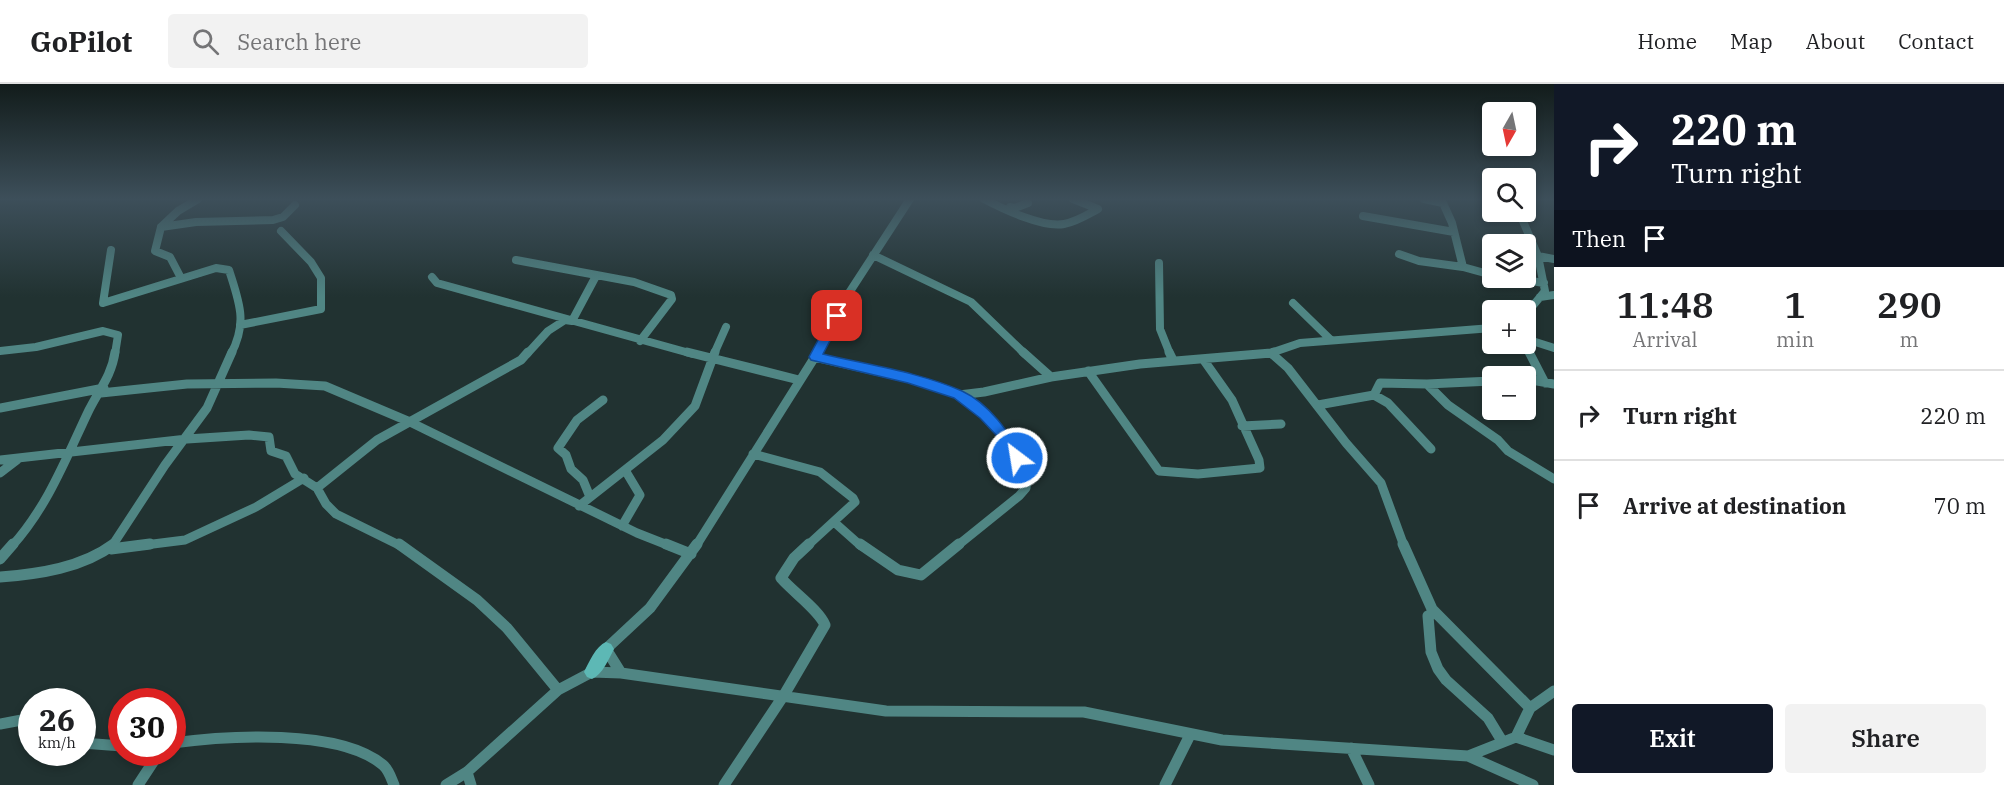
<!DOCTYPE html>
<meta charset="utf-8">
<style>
body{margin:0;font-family:"IBM Plex Serif",serif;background:#f2f2f2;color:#202124;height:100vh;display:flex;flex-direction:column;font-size:22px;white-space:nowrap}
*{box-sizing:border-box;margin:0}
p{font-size:20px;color:#757577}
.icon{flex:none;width:33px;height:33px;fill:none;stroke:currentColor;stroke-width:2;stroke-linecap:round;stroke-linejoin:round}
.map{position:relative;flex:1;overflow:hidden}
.drawer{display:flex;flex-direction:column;background:#fff;width:450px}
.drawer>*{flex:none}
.hud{background:#111827;color:#fff;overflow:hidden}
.needle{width:39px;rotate:189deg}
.tools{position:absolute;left:1482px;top:18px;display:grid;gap:12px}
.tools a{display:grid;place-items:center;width:54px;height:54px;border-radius:6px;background:#fff;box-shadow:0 3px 9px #0003;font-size:30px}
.speed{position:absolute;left:18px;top:604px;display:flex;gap:12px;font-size:30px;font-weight:700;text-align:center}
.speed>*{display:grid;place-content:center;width:78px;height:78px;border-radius:50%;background:#fff;box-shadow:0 3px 9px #0003;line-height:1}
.speed small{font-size:15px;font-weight:400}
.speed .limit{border:9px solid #d22;background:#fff;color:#111}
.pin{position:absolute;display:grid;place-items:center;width:51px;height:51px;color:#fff;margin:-26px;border-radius:12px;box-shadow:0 3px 9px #0006}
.me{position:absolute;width:66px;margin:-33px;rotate:329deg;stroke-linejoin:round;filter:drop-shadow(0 0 4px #0008)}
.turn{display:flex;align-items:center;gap:21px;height:126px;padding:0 18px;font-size:27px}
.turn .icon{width:78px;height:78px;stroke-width:2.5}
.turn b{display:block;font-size:42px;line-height:51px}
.then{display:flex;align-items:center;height:57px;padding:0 18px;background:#0003;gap:12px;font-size:22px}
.eta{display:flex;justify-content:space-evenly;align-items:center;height:102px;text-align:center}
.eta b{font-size:36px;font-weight:600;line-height:42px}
.primary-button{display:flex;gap:12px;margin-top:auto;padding:12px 18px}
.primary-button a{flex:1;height:69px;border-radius:6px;background:#111827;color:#fff;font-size:24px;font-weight:600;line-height:69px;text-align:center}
.primary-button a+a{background:#f2f2f2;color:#202124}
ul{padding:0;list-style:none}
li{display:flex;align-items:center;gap:18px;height:90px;padding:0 18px;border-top:2px solid #e0e0e0}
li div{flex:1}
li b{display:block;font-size:22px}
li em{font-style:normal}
header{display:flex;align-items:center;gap:36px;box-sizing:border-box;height:84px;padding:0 30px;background:#fff;border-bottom:2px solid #e0e0e0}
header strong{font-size:28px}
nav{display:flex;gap:33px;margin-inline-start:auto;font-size:21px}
.search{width:420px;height:54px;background:#f2f2f2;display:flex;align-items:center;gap:15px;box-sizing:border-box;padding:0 21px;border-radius:6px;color:#757577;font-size:22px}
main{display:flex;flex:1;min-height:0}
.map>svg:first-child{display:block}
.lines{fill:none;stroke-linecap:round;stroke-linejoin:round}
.street-far2{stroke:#508684;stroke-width:8}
.street-far1{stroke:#508684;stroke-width:9}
.street{stroke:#508684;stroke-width:11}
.secondary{fill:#5db8b5;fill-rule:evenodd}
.route{fill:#1a73e8;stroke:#114b97;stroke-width:1.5}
</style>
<header>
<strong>GoPilot</strong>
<div class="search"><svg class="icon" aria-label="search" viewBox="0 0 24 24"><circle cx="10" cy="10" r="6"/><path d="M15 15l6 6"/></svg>Search here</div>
<nav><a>Home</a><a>Map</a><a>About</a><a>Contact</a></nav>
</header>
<main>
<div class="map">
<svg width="1554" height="701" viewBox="0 0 1554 701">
<rect width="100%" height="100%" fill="#213231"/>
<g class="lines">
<!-- street-far2 -->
<path class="street-far2" d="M 984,115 C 1003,125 1043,144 1064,140 C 1076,138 1087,131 1098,125 L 1073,115
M 1424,115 L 1443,119 L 1452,139 L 1463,183 L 1492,191
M 1010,123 L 1015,124 L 1028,119
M 1363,132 L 1454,148
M 161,143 L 196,138 L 273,136 L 283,133 L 295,121
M 111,166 L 103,219 L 216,184 L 229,186 C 239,218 248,238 231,270
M 1399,170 L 1419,177 L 1463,183
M 873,171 L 971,218 L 1025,270
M 1538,172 L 1554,175
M 516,176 L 634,198 L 671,211 L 672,215 L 640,257
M 1159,179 L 1160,245 L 1170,270
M 432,193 L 437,199 L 693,270
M 181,194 L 170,173 L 155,167 L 161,143 L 178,127 L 198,115
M 1512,194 L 1544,199
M 1540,213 L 1554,211
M 1293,219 L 1331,256
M 1505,226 L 1516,223 L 1531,224 L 1545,207 L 1538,172 L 1519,128
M 240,241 L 321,225 L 321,194 L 311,178 L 281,147
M 1526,255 L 1554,264
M 1525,260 L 1530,270
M 0,267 L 36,263 L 103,247 L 118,251 L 115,270
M 1271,269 L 1300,259 L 1492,244
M 527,270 L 548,247 L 565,236 L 572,237 L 596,192
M 714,270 L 726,243
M 817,270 L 847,212 L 910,115
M 1264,270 L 1272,270"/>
<!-- street-far1 -->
<path class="street-far1" d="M 687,268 L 799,296
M 1023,268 L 1051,293
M 1169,268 L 1173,276
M 1529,268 L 1545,299
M 1271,269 L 1274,268
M 815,273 L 911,295 L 959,311 L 984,308 L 1051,293 L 1140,280 L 1271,269 L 1288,284 L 1346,359 L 1381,399 L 1404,462
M 1088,287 L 1159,387 L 1198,390 L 1260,384 L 1259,376 L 1232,316 L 1203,275
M 1526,295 L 1554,300
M 1427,300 L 1448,321 L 1498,356 L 1508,367 L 1554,395
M 101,309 L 187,300 L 276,299 L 325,302 L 410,338 L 637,449 L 670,462
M 1374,311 L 1380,299 L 1427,300 L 1492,297
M 1318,321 L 1374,311 L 1388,319 L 1431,365
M 0,324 L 104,304
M 1242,342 L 1281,340
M 753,370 L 820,388 L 853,414 L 855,418 L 807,462
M 0,376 L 187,355 L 249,351 L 269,353 L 271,367 L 286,372 L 295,390 L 317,404 L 326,420 L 336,430 L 401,462
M 0,389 L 17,376
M 317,404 L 377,356 L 521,276 L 528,268
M 590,413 L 583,396 L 571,385 L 566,371 L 558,364 L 577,336 L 603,316
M 579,422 L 663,356 L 695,322 L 715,268
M 834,438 L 861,462
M 622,442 L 640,411 L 625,386
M 12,462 C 48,422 66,374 89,326 C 99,306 112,291 115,268
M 112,462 L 165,381 L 207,324 L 232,268
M 137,462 L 185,456 L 256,423 L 304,394
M 696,462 L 818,268
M 957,462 L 1019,412 L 1026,404 L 1027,395 L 1001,348 L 985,331 L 959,311"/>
<!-- street -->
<path class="street" d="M 399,460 L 477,516 L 507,544 L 558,606
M 666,460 L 691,470
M 860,460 L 898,486 L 921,491 L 959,460
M 1403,460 L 1432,525 L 1530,624
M 111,465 L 150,460
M 0,475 L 13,460
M 0,493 C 39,490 82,484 114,460
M 1432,525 L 1434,529 L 1428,532 L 1431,568 L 1438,585 L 1446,596 L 1488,634 L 1502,657
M 621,589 L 606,565 L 650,524 L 697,460
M 0,640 L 27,635 L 32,638
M 1516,653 L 1554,666
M 82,659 L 122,662
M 172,659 C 226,652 339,644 383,681 C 389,686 391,694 394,701
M 1351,664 L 1369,701
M 1468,672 L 1516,653 L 1530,624 L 1554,607
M 467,688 L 471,701
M 138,701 L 159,669
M 446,701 L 467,688 L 558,606 L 592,588 L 621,589 L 886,627 L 1084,628 L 1222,656 L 1468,672 L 1533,701
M 724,701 L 784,611 L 825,541 C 819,526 793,508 781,494 L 794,474 L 809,460
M 1165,701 L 1190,651"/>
<!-- secondary -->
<path class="secondary" d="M 606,558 L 611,560 L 614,565 C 609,575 602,591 592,595 L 587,593 L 584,588 C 589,578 596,562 606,558 Z"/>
</g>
<!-- sky -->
<linearGradient id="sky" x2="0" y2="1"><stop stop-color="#121c1b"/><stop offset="0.54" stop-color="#3d4f5a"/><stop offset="1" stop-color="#3d4f5a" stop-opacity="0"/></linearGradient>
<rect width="1554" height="213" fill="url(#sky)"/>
<!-- route -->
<path class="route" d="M 837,229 L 843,232 L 823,270 C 868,281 919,288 962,307 C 990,320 1009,349 1024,374 L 1022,378 L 1012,378 L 996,351 L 980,334 L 954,314 L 908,299 L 811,276 L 809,273 L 831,232 Z"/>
</svg>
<div class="tools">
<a><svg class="needle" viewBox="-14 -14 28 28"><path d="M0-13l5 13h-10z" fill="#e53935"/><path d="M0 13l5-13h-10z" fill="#757577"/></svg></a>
<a><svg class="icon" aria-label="search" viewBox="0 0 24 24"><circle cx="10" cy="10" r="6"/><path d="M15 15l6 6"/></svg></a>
<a><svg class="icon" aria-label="layers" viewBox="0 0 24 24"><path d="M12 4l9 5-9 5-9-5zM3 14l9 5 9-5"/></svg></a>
<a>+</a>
<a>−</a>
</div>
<div class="speed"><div>26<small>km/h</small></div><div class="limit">30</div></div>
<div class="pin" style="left:837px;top:232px;background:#d93025"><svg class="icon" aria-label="arrive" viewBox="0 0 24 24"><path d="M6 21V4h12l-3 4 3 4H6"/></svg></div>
<svg class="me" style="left:1017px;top:374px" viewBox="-20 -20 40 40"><circle r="17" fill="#1a73e8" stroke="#fff" stroke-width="3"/><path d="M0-11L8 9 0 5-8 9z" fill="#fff"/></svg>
</div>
<section class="drawer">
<div class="hud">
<div class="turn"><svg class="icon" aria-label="right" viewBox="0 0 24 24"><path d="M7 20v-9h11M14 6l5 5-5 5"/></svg><div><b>220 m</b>Turn right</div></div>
<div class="then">Then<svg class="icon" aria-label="arrive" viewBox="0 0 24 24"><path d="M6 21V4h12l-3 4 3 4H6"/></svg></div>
</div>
<div class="eta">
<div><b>11:48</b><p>Arrival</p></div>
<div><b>1</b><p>min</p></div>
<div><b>290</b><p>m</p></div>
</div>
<ul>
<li><svg class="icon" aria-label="right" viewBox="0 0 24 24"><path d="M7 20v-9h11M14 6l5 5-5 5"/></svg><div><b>Turn right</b></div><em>220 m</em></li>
<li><svg class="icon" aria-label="arrive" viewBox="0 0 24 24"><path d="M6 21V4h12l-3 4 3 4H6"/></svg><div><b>Arrive at destination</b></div><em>70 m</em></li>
</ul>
<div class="primary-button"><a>Exit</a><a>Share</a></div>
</section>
</main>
